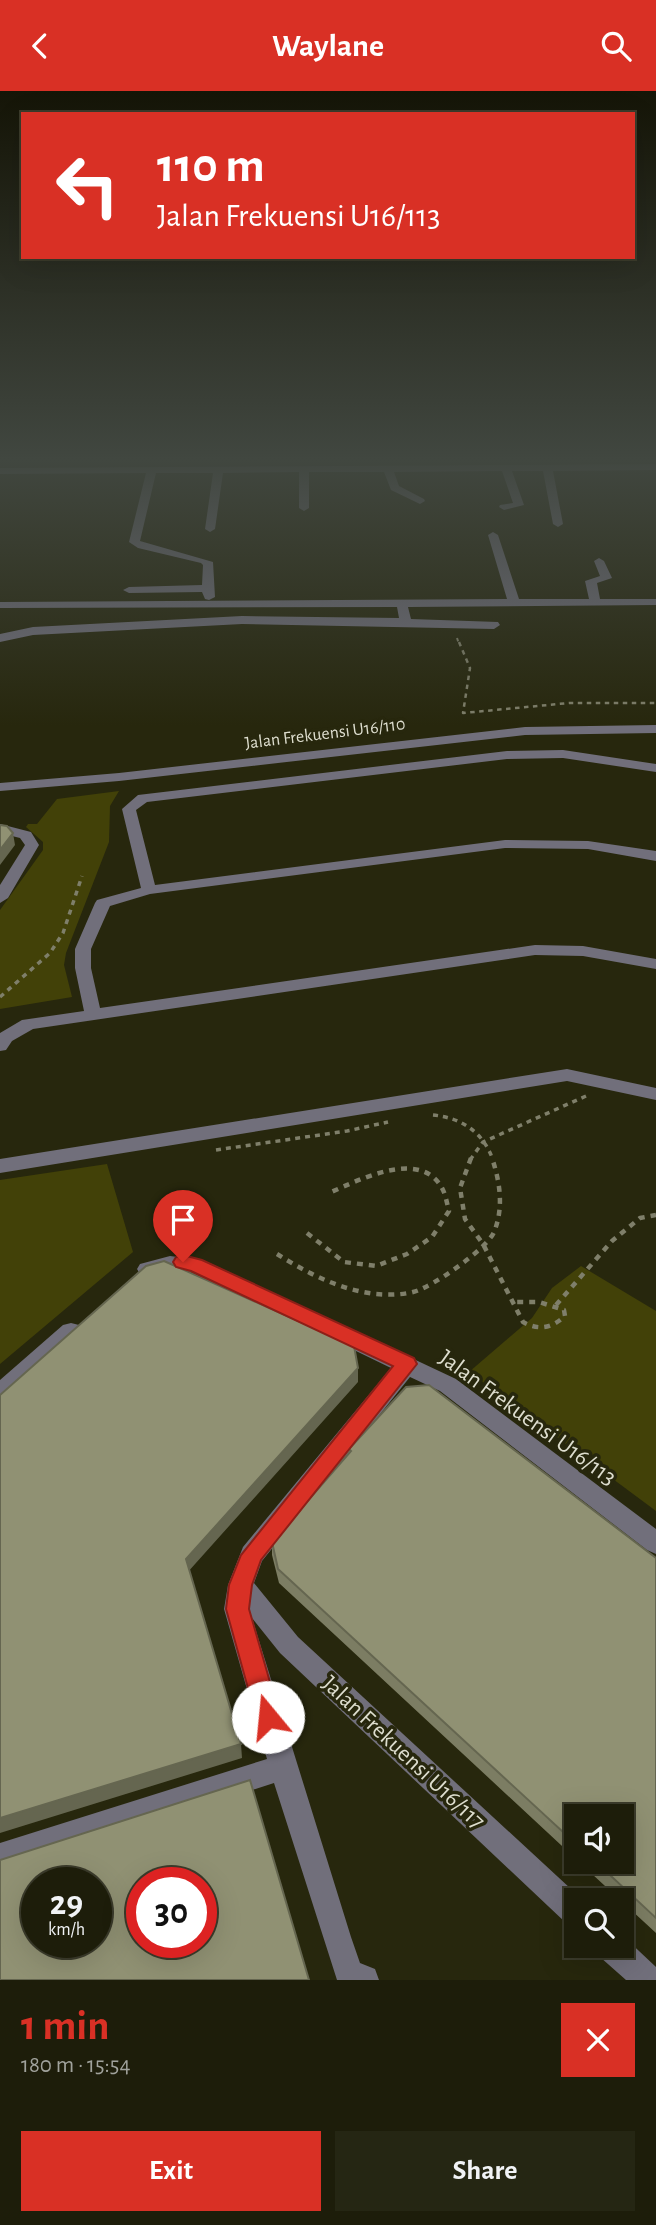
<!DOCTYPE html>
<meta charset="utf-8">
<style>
body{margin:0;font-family:"Alegreya Sans",sans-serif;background:#252613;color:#f1f3f6;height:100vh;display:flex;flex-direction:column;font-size:26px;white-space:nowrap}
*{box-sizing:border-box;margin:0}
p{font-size:23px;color:#a0a29c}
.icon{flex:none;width:38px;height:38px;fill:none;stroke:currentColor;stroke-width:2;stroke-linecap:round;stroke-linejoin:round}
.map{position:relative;height:1889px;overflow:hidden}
.sheet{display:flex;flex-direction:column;background:#1d1d0a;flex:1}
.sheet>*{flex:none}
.banner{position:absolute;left:21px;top:21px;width:614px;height:147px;border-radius:0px;box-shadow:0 7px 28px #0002,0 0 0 2px #3b3b2b;background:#d93025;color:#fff;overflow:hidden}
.buttons{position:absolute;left:564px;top:1713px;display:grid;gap:14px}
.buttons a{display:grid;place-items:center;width:70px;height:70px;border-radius:0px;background:#1d1d0a;box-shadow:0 7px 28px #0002,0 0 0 2px #3b3b2b;font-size:35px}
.speed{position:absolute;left:21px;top:1776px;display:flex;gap:14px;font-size:35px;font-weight:700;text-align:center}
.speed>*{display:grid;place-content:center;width:91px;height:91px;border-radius:50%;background:#1d1d0a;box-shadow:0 7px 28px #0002,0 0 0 2px #3b3b2b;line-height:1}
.speed small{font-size:18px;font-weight:400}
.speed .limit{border:10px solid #d22;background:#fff;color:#111}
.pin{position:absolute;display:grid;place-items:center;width:60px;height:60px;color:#fff;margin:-72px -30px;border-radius:50% 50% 50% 0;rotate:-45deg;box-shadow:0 0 7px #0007}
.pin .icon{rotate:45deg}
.me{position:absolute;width:77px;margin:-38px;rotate:343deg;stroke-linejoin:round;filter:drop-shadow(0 0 5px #0008)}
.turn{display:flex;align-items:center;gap:24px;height:147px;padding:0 21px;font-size:32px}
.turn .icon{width:91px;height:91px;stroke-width:2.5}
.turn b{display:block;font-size:49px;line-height:60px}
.round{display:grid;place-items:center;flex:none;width:74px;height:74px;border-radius:0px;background:#252613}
.overview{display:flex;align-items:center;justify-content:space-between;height:119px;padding:0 21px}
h1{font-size:42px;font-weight:700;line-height:52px;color:#d93025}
.action{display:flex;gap:14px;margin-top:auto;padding:14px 21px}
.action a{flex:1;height:80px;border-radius:0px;background:#d93025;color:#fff;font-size:28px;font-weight:700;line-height:80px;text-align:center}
.action a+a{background:#252613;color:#f1f3f6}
header{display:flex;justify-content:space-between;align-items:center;height:91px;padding:0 21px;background:#d93025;color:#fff;font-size:32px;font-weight:700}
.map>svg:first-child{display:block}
.green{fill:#424108}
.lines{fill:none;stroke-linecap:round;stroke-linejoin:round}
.path-far3{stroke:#7f7f6a;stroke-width:2;stroke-dasharray:3.5 3.5;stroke-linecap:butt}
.path-far2{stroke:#7f7f6a;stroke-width:2.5;stroke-dasharray:4.5 4.5;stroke-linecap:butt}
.path-far1{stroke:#7f7f6a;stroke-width:3.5;stroke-dasharray:5 5;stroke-linecap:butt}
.path{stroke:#7f7f6a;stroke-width:4.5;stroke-dasharray:6 6;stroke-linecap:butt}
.minor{fill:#716f7b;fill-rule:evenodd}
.wall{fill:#7c7d63}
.shaded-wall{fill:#656650}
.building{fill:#909173;stroke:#656650;stroke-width:2;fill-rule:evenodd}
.route{fill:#d93025;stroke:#8d1f18;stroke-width:2}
.labels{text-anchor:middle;stroke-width:7;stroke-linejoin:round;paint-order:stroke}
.far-street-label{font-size:18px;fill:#ddddce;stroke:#27270d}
.near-street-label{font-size:24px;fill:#ddddce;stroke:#27270d}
</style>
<header><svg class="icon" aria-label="back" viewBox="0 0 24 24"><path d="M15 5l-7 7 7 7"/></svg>Waylane<svg class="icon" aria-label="search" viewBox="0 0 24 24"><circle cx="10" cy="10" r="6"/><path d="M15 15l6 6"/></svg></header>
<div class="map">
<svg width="656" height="1889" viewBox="0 0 656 1889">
<rect width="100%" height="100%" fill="#27270d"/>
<!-- green -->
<path class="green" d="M 119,700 L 110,715 L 109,751 L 66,862 L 64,874 L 72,906 L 0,918 L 0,819 L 43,759 L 43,751 L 26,736 L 28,733 L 37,733 L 57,708 Z
M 107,1073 L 133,1161 L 0,1273 L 0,1089 Z
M 581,1175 L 656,1220 L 656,1420 L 469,1281 L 532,1227 L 552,1197 Z"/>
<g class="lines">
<!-- path-far3 -->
<path class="path-far3" d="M 457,547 L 459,553"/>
<!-- path-far2 -->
<path class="path-far2" d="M 459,551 L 470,577 L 463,622 L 569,612 L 656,612"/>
<!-- path-far1 -->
<path class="path-far1" d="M 0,906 L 50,862 L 63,842 L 82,785
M 433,1024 C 462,1027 483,1041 493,1069
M 216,1059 L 347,1040 L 388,1031
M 470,1069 L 483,1051 L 586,1005"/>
<!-- path -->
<path class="path" d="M 471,1067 L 460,1097 L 465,1128 L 483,1153 L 523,1231 C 539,1240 552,1237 565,1225 L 564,1219 L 539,1211 L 513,1211
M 307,1142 L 344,1171 L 376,1175 L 407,1163 L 432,1146 L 449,1120 C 447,1113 446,1105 443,1099 C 422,1056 359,1089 329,1102
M 277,1163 C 307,1182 340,1199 376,1203 C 388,1204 401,1204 413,1201 C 431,1197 487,1158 494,1141 C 504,1117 500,1091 492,1067
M 556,1214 L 612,1150 L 640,1127 L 656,1124"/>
<!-- minor -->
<path class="minor" d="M 656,373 L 656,379 L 553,380 L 563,433 L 558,436 L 553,433 L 543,380 L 512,380 L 524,414 L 504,419 L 499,416 L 500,414 L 513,412 L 502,380 L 394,381 L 399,395 L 424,408 L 425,410 L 420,413 L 391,399 L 384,381 L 309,381 L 309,417 L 304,420 L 299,417 L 299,381 L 223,382 L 215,438 L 210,441 L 205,438 L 213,382 L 156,382 L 140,450 L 213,471 L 215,506 L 209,509 L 205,508 L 202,501 L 129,502 L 123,499 L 129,496 L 202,494 L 203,474 L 201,472 L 138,457 L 129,451 L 146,382 L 0,383 L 0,377 Z
M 493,441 L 498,444 L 519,508 L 589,508 L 585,490 L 600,485 L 594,470 L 599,467 L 604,470 L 612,487 L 597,492 L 600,508 L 656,508 L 656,514 L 408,516 L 411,528 L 498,531 L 500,534 L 494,538 L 242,533 L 33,544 L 0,551 L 0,543 L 33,536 L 242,525 L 399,527 L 397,516 L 0,517 L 0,511 L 507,508 L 488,444 Z
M 656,634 L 656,642 L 525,644 L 119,690 L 0,700 L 0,692 L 119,682 L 525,636 Z
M 563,659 L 656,673 L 656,681 L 563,667 L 507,668 L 147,711 L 136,719 L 155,794 L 505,749 L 588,750 L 656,760 L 656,770 L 588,758 L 505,757 L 150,803 L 110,815 L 91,858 L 91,877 L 100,917 L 535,854 L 583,855 L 656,868 L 656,878 L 583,865 L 535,864 L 33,938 L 12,950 L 6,959 L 0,960 L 0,942 L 22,929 L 84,920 L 75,877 L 75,858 L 95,812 L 97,809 L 141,797 L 122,718 L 138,704 L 507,660 Z
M 0,733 L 31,741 L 39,754 L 8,807 L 0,812 L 0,794 L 25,754 L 20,747 L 0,742 Z
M 567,978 L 656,997 L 656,1009 L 567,990 L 0,1082 L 0,1068 Z
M 170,1165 L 203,1169 L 456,1288 L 656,1438 L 656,1463 L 647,1459 L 440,1300 L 410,1286 L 262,1470 L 254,1492 L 298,1546 L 584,1810 L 576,1810 L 576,1837 L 566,1832 L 280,1562 L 252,1527 L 351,1846 L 360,1872 L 375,1878 L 379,1889 L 337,1889 L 274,1692 L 0,1780 L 0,1752 L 267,1668 L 224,1518 L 228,1494 L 243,1456 L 391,1277 L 193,1181 L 170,1179 L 147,1186 L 140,1183 L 137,1178 L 140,1173 Z
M 71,1232 L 79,1234 L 82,1240 L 79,1246 L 8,1308 L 0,1311 L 0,1289 L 63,1234 Z
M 622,1844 L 656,1876 L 656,1889 L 626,1889 L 600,1866 L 596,1855 L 621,1855 Z"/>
</g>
<!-- wall -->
<path class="wall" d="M 349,1358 L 656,1467 L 656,1842 L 579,1771 L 621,1771 L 576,1726 L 576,1768 L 279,1492 L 272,1464 L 272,1451 L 348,1362 Z"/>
<!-- shaded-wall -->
<path class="shaded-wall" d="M 13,742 L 15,754 L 0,774 L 0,759 Z
M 358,1277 L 358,1291 L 187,1482 L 186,1468 Z
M 241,1653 L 242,1667 L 0,1742 L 0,1727 Z"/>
<!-- building -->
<path class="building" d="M 0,734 L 7,735 L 13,742 L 0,759 Z
M 164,1170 L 354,1255 L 358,1277 L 186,1468 L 241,1653 L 0,1727 L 0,1304 L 146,1175 Z
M 429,1294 L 656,1467 L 656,1827 L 596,1771 L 621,1771 L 621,1726 L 576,1726 L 576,1753 L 278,1478 L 272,1451 L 351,1360 L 349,1358 L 406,1296 Z
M 250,1689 L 309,1889 L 0,1889 L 0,1769 ZM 37,1792 L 96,1792 L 96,1852 L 37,1852 ZM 142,1792 L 201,1792 L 201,1852 L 142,1852 Z"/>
<!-- sky -->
<linearGradient id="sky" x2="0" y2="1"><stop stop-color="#151507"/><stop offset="0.58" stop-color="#414740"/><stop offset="1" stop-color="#414740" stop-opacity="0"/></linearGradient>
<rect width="656" height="635" fill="url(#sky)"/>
<!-- route -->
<path class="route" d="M 183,1164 L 202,1169 L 414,1267 L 417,1273 L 261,1469 L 252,1494 L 249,1518 L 280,1626 L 277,1634 L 268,1637 L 259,1634 L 256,1626 L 226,1518 L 229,1494 L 241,1464 L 393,1275 L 191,1180 L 176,1176 L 173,1171 L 176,1166 Z"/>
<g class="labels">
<!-- far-street labels -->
<g class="far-street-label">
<text transform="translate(325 642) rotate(-7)" y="6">Jalan Frekuensi U16/110</text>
</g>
<!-- near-street labels -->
<g class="near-street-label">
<text transform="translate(528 1326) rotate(36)" y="8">Jalan Frekuensi U16/113</text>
<text transform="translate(404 1661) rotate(43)" y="8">Jalan Frekuensi U16/117</text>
</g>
</g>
</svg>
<div class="buttons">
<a><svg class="icon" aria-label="sound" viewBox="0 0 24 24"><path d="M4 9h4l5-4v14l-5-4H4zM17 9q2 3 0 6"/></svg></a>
<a><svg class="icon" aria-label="search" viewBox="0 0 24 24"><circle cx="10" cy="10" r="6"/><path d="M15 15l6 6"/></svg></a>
</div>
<div class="speed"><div>29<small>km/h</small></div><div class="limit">30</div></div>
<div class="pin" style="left:183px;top:1171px;background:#d93025"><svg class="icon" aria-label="arrive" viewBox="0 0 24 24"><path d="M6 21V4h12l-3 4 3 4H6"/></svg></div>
<svg class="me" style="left:268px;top:1626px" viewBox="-20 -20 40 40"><circle r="19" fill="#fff"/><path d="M0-13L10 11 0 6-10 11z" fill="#d93025"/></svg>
<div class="banner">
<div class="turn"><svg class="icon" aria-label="left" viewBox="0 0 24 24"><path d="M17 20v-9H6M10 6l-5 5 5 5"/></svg><div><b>110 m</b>Jalan Frekuensi U16/113</div></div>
</div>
</div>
<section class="sheet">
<div class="overview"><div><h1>1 min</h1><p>180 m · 15:54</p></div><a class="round" style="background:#d93025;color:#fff"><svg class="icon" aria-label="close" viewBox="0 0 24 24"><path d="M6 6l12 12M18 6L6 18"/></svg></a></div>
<div class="action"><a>Exit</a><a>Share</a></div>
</section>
